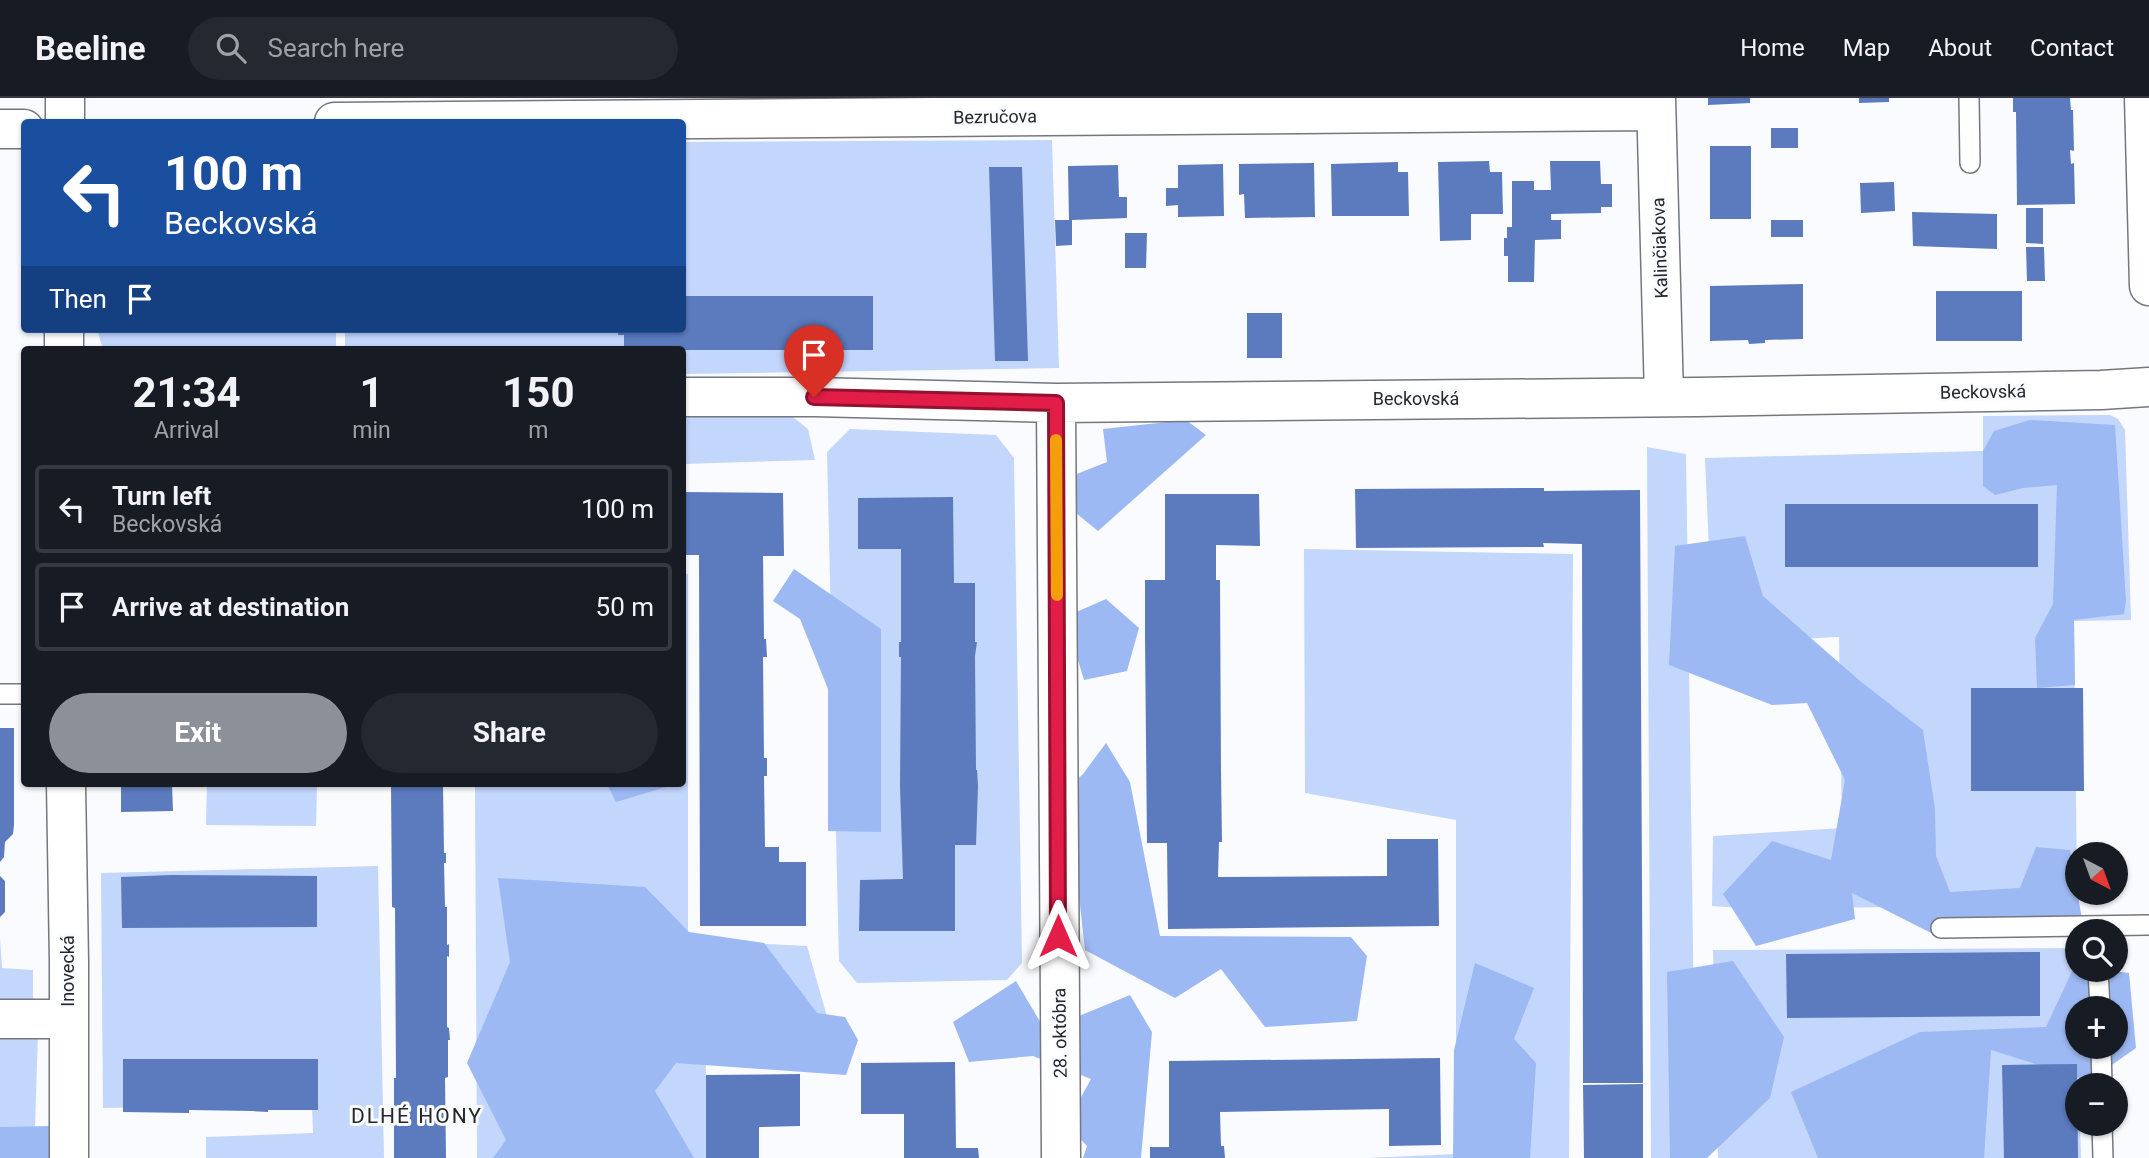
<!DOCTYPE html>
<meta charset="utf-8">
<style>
body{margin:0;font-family:Roboto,sans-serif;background:#242831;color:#f1f3f6;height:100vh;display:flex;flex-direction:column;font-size:26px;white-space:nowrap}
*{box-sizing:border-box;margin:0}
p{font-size:23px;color:#9ea1a6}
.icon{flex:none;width:38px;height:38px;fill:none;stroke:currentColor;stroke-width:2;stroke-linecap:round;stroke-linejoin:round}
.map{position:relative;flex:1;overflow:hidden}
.panel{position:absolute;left:21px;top:248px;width:665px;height:441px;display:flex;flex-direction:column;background:#171b24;border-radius:7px;box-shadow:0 2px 5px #0004}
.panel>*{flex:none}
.top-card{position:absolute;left:21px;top:21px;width:665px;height:214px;border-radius:7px;box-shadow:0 2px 5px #0004;background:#1a4fa0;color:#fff;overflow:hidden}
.needle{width:46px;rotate:139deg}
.fabs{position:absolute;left:2065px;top:744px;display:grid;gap:14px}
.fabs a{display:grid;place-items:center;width:63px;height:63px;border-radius:50%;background:#171b24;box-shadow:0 2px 5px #0004;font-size:35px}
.pin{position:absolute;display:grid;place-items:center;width:60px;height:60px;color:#fff;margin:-72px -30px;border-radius:50% 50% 50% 0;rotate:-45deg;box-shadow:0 0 7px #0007}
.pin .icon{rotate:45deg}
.me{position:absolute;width:77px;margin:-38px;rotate:0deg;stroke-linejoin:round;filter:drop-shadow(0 0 5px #0008)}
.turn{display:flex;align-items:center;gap:24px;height:147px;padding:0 28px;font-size:32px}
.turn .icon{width:91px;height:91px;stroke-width:2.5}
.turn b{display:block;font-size:49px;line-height:60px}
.then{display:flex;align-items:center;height:66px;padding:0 28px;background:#0003;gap:14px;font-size:26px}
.eta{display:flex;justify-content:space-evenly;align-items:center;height:119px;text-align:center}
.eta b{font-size:42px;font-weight:700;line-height:49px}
.cta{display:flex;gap:14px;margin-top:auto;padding:14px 28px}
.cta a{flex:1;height:80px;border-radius:42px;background:#8c9099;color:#fff;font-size:28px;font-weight:700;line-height:80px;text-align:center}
.cta a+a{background:#242831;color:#f1f3f6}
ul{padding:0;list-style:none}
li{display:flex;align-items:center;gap:21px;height:88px;margin:0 14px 10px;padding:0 14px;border:4px solid #363941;border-radius:7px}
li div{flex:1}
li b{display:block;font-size:26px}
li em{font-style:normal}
header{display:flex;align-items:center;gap:42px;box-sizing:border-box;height:98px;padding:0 35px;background:#171b24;border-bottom:2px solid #363941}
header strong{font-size:33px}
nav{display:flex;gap:38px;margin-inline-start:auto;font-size:24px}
.search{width:490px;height:63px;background:#242831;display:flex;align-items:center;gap:18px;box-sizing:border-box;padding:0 24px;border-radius:38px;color:#9ea1a6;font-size:26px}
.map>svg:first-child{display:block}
.green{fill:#c3d6fc}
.forest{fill:#9db9f3;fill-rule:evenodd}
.building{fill:#5b7bbe}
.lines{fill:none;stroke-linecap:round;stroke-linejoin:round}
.lane-casing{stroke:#74777e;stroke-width:22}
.street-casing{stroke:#74777e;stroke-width:41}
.lane{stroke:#fff;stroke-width:19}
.street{stroke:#fff;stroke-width:38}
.route-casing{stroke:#92132f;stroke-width:18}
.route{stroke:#e11d48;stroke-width:12}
.slow{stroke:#f59e0b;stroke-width:12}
.labels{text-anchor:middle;stroke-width:6;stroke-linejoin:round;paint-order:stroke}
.street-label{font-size:18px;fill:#252729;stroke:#fafbfe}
.quarter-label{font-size:21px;letter-spacing:2px;fill:#252729;stroke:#fafbfe}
</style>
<header>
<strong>Beeline</strong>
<div class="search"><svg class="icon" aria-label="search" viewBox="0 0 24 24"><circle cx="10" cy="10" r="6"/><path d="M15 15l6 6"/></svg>Search here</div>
<nav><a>Home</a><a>Map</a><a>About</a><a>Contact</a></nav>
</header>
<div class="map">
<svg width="2149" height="1060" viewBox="0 0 2149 1060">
<rect width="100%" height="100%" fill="#fafbfe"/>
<!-- green -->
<path class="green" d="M 1052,42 L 1059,270 L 683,276 L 682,252 L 345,252 L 345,231 L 682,231 L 683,44 Z
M 97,231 L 336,231 L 336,252 L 105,252 L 102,248 Z
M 2110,317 L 2118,321 L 2125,332 L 2131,522 L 2074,523 L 2077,794 L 2079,795 L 2079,806 L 1758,811 L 1712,808 L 1713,738 L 1842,730 L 1839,539 L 1713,545 L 1705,360 L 1983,353 L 1983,318 Z
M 683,319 L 793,319 L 808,331 L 815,362 L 683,366 Z
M 850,331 L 996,337 L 1014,360 L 1022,865 L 1007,882 L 857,885 L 839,863 L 827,354 Z
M 1647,349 L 1686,356 L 1696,1060 L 1651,1060 Z
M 1304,451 L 1573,456 L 1569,1060 L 1367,1060 L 1456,1056 L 1456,722 L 1305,695 Z
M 682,476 L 688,476 L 688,842 L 807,848 L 837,954 L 705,949 L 709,1060 L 477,1060 L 475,686 L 682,686 Z
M 207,686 L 317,686 L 316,728 L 206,727 Z
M 378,768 L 384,1060 L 206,1060 L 206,1039 L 313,1035 L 312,1006 L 103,1010 L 101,775 Z
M 0,839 L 2,870 L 33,872 L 33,903 L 0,903 Z
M 2074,850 L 2079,987 L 2077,1026 L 2080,1026 L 2081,1060 L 1718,1060 L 1713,852 Z
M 0,935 L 38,935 L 34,1060 L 0,1060 Z"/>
<!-- forest -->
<path class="forest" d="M 1186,322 L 1206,337 L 1098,433 L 1044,389 L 1107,364 L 1103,331 Z
M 2030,322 L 2115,327 L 2126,503 L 2124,516 L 2074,522 L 2075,587 L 2037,590 L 2035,540 L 2053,506 L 2057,387 L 2023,390 L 1995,397 L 1983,388 L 1983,353 L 1994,333 Z
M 1745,438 L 1763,498 L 1860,583 L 1923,632 L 1935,711 L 1936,758 L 1950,794 L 2020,790 L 2036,749 L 2070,752 L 2082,821 L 1941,840 L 1852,795 L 1855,821 L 1756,848 L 1723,796 L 1772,743 L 1831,762 L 1845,682 L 1807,605 L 1772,607 L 1669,567 L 1675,448 Z
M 794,471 L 881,531 L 881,734 L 828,733 L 828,591 L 800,521 L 773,503 Z
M 1106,501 L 1139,530 L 1127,573 L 1084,582 L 1065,519 Z
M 1106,645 L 1130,684 L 1160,838 L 1351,839 L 1367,858 L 1357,923 L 1265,929 L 1221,871 L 1175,900 L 1085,852 L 1075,763 L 1043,713 L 1083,676 Z
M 607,686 L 667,686 L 666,689 L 616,704 Z
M 498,780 L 645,789 L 689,834 L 764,845 L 817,915 L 845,919 L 858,942 L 846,977 L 676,965 L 655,993 L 694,1060 L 493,1060 L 506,1042 L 467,965 L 510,864 Z
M 1733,863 L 1784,939 L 1770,1000 L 1707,1060 L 1670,1060 L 1667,874 Z
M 1475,865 L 1534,890 L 1514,941 L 1536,965 L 1530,1060 L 1453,1060 L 1454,952 Z
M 2075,867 L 2077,867 L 2077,872 L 2106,872 L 2129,875 L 2136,950 L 2089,983 L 1991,952 L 1984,1060 L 1818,1060 L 1791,994 L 1920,934 L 2046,929 ZM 2077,910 L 2116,910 L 2116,948 L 2077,948 Z
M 1016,883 L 1045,932 L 1130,897 L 1152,934 L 1141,1060 L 1083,1060 L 1087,1048 L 1066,1026 L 1091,981 L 1033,958 L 969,964 L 953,924 Z
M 51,1028 L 50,1060 L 0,1060 L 0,1029 Z"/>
<!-- building -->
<path class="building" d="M 1708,0 L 1750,0 L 1750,5 L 1708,7 Z
M 1859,0 L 1889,0 L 1889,4 L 1859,5 Z
M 2013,0 L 2070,0 L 2071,12 L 2073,12 L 2074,53 L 2070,52 L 2071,66 L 2074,65 L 2075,106 L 2017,107 L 2016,14 L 2013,14 Z
M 1771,30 L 1798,30 L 1798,50 L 1771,50 Z
M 1710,48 L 1751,48 L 1751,121 L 1710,121 Z
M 1489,63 L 1490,74 L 1502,74 L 1503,116 L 1471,116 L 1471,142 L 1440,143 L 1438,64 Z
M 1550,63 L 1600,63 L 1601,86 L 1612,86 L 1612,109 L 1601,109 L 1601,115 L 1551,116 L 1551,122 L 1561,122 L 1561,141 L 1535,142 L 1534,184 L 1508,184 L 1508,158 L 1504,158 L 1504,140 L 1507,140 L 1507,129 L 1512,129 L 1512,83 L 1534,83 L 1534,92 L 1551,92 Z
M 1398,64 L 1398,74 L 1408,74 L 1409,118 L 1332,118 L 1331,66 Z
M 1314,65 L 1315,119 L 1245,120 L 1244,96 L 1239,97 L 1239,66 Z
M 1223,66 L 1224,118 L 1178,119 L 1178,107 L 1166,108 L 1166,90 L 1178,90 L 1178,67 Z
M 1118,67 L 1119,99 L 1127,99 L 1127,120 L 1072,122 L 1072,147 L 1056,148 L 1055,122 L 1069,122 L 1068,68 Z
M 989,69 L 1022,69 L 1028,263 L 995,263 Z
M 1894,84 L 1895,113 L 1861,115 L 1860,85 Z
M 2026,110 L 2043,110 L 2043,146 L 2026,145 Z
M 1912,114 L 1997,116 L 1997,151 L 1913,148 Z
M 1771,122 L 1803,122 L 1803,139 L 1771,139 Z
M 1125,135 L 1147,135 L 1146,170 L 1125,170 Z
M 2026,149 L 2044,149 L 2045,183 L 2027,183 Z
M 1803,186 L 1803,241 L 1765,242 L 1765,245 L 1749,246 L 1748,242 L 1710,243 L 1710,188 Z
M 1936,193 L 2022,193 L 2022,243 L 1936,243 Z
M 682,198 L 873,198 L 873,252 L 624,252 L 624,237 L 618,237 L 618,231 L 682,231 Z
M 1247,215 L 1282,215 L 1282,260 L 1247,260 Z
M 1542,390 L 1544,390 L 1544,393 L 1640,392 L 1643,985 L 1583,985 L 1582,446 L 1543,445 L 1544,449 L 1356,450 L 1355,391 Z
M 682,394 L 783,395 L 784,458 L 763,458 L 764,541 L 766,541 L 767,559 L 763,559 L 764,660 L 767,660 L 767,678 L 764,678 L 765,749 L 779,749 L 779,764 L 806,764 L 806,828 L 700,828 L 699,457 L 682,457 Z
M 1165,396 L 1259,396 L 1260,448 L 1216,447 L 1216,482 L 1220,482 L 1221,672 L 1222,744 L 1219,744 L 1218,779 L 1387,778 L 1387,741 L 1438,741 L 1439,828 L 1168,831 L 1167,745 L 1147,745 L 1145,539 L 1145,482 L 1165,482 Z
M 953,399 L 954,485 L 975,485 L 975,544 L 977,544 L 975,558 L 976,672 L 977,672 L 978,688 L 976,747 L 955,747 L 955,833 L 859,833 L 860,782 L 903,781 L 900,688 L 901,559 L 899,559 L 899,544 L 901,544 L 901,451 L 858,451 L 858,400 Z
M 1785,406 L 2038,406 L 2038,469 L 1785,469 Z
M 1971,590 L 2083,590 L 2084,693 L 1971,693 Z
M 0,630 L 14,630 L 14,727 L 13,736 L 5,744 L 4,759 L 0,764 Z
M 121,686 L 172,686 L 173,713 L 121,714 Z
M 391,686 L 443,686 L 444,755 L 446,755 L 446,765 L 444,765 L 445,809 L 447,809 L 447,847 L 449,846 L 449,859 L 447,858 L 447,929 L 449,930 L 450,942 L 448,942 L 448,979 L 445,980 L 446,1060 L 394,1060 L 394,980 L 396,980 L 395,810 L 392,809 Z
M 171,777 L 317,778 L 317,829 L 122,830 L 121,779 Z
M 0,778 L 5,783 L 5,814 L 0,819 Z
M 2040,854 L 2040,918 L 1787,920 L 1786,856 Z
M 1440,960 L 1441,1047 L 1389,1048 L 1389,1011 L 1220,1014 L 1221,1048 L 1224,1048 L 1225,1060 L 1150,1060 L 1150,1049 L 1169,1049 L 1169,963 Z
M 123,961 L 318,961 L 318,1012 L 268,1012 L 268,1014 L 252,1013 L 189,1012 L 189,1015 L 123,1014 Z
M 955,964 L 956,1050 L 978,1050 L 979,1060 L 904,1060 L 904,1016 L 861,1016 L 861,965 Z
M 2077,966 L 2078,1060 L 2004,1060 L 2002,967 Z
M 800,976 L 800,1028 L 759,1029 L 759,1060 L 706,1060 L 706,977 Z
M 1643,986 L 1643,1060 L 1584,1060 L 1583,987 Z"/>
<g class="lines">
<!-- lane casing -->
<g class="lane-casing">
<path id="lane" d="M 1969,0 L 1970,65
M 0,596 L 24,596
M 1941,830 L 2149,827
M 2098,872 L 2100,910
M 2101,948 L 2102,987
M 2102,1026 L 2103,1060"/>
</g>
<!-- street casing -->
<g class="street-casing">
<path id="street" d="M 65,0 L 65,24
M 1656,0 L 1664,299
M 2144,0 L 2149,188
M 334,24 L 1656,13
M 0,31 L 24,31
M 64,252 L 64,231
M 682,299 L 814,299 L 1056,305 L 1698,299 L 2101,292 L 2149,289
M 1056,305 L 1061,1060
M 66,686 L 69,865 L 69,1060
M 0,921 L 69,921"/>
</g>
<!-- lane -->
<use href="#lane" class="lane"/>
<!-- street -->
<use href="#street" class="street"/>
</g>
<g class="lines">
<!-- route casing -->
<g class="route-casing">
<path id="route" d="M 814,299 L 1056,305 L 1058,838"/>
</g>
<!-- route -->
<use href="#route" class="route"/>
<!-- slow -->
<path class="slow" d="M 1056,342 L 1057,497"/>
</g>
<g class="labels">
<!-- street labels -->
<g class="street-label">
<text transform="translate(995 19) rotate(-1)" y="6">Bezručova</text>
<text transform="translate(1660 150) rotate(-92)" y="6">Kalinčiakova</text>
<text transform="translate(1983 294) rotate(-1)" y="6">Beckovská</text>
<text x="1416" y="307">Beckovská</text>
<text transform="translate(68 873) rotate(-90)" y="6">Inovecká</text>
<text transform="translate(1060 935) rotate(-91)" y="6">28. októbra</text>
</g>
<!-- quarter labels -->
<g class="quarter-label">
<text x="417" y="1025">DLHÉ HONY</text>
</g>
</g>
</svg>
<div class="fabs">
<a><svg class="needle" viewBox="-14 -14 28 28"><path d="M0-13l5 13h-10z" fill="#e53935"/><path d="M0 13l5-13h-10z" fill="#9ea1a6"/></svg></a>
<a><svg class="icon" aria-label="search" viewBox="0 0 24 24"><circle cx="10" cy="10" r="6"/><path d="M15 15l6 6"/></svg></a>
<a>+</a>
<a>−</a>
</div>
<div class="pin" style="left:814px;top:299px;background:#d93025"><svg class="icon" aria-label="arrive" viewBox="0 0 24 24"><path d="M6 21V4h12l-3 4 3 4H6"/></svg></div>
<svg class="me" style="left:1058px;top:838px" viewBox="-20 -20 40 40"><path d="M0-17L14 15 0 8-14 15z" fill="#e11d48" stroke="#fff" stroke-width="4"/></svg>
<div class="top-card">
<div class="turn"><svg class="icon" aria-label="left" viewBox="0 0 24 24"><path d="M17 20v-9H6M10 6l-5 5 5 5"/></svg><div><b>100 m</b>Beckovská</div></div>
<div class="then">Then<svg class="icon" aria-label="arrive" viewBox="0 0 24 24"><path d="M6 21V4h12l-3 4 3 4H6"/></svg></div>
</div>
<section class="panel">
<div class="eta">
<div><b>21:34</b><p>Arrival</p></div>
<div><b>1</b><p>min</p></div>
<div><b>150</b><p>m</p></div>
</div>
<ul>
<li><svg class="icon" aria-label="left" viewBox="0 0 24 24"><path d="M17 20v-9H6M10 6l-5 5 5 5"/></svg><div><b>Turn left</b><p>Beckovská</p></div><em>100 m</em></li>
<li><svg class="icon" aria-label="arrive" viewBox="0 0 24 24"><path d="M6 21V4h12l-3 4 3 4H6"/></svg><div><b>Arrive at destination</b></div><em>50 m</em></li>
</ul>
<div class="cta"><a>Exit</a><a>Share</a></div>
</section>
</div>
